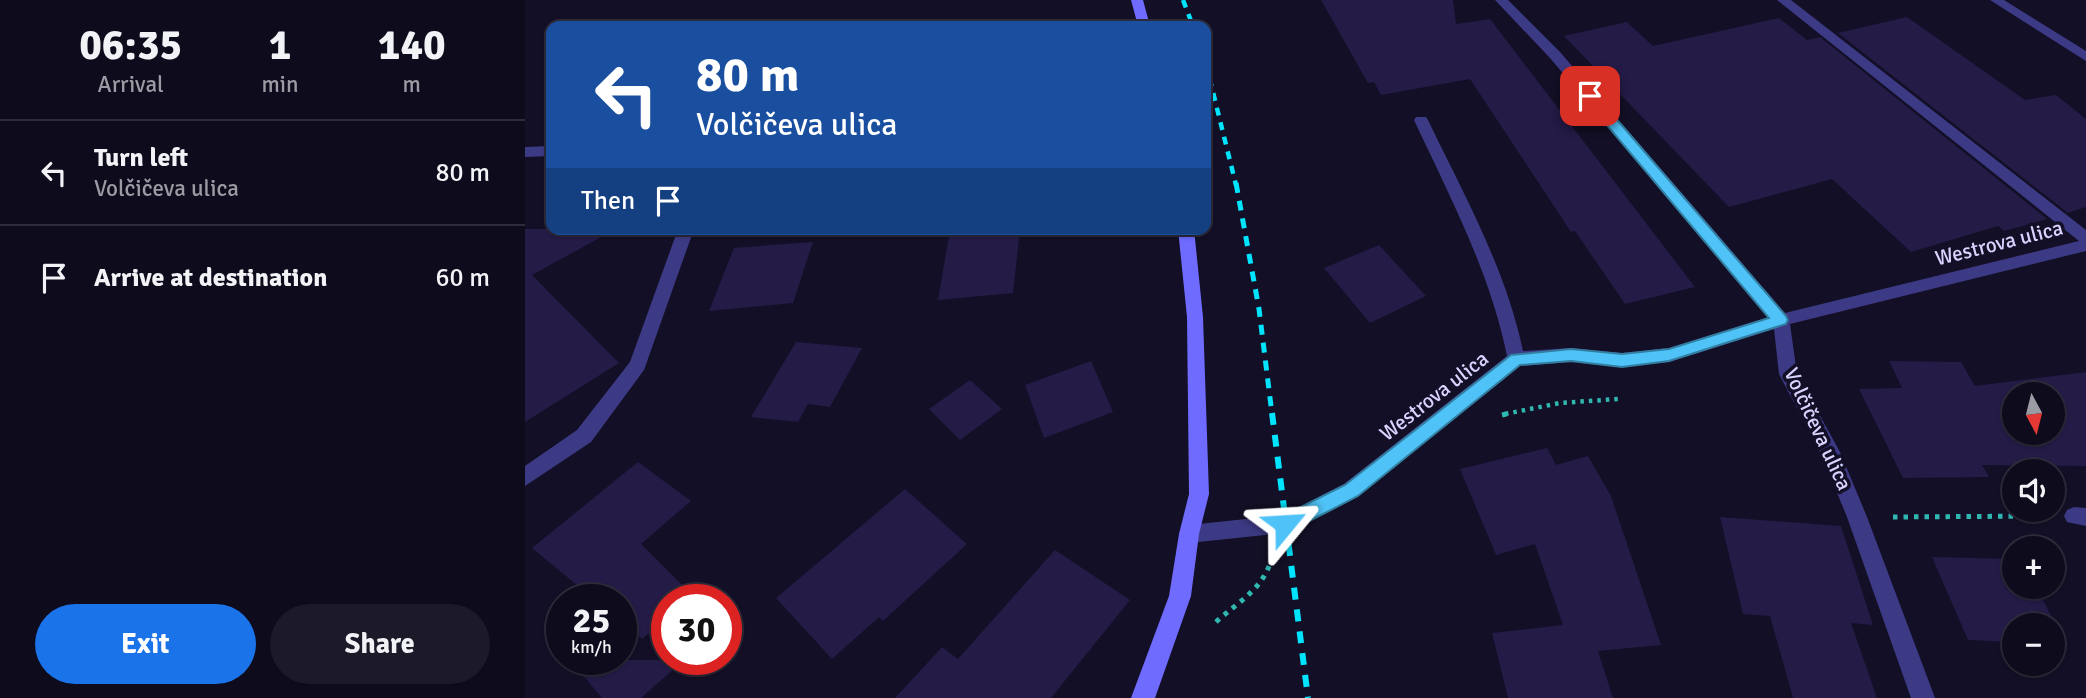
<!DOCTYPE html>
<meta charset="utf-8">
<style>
body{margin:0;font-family:Signika,sans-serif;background:#1c1929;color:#f1f3f6;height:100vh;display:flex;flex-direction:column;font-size:26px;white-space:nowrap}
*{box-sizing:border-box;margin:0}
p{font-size:23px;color:#9b9ba3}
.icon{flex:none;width:38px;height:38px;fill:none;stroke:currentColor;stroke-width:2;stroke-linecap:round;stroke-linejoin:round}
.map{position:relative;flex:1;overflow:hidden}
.side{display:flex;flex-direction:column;background:#0e0b1c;width:525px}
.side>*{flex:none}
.top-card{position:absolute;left:21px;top:21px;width:665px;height:214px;border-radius:14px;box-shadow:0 2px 5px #0004,0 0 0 2px #2e2b3b;background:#1a4fa0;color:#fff;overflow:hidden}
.needle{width:46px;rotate:173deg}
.controls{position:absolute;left:1477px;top:382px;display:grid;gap:14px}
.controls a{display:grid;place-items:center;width:63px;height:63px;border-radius:50%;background:#0e0b1c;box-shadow:0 2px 5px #0004,0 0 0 2px #2e2b3b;font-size:35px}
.speed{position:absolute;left:21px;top:584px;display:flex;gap:14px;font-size:35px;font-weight:700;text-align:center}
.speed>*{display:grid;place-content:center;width:91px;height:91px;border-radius:50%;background:#0e0b1c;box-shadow:0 2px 5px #0004,0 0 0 2px #2e2b3b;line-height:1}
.speed small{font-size:18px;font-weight:400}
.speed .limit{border:10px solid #d22;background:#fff;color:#111}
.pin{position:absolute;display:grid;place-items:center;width:60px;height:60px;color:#fff;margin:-30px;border-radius:14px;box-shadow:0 4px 10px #0006}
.me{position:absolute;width:77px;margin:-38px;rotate:63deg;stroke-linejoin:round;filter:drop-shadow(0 0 5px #0008)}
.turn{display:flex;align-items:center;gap:24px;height:147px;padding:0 35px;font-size:32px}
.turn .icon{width:91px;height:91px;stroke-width:2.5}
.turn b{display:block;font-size:49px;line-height:60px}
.then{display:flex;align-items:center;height:66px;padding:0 35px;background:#0003;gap:14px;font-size:26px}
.eta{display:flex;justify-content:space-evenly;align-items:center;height:119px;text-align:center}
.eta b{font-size:42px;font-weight:800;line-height:49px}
.button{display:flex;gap:14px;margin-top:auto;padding:14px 35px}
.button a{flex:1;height:80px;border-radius:42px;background:#1a73e8;color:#fff;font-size:28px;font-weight:800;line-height:80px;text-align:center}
.button a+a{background:#1c1929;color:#f1f3f6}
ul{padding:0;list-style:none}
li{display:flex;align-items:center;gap:21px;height:105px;padding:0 35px;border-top:2px solid #2e2b3b}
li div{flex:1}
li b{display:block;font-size:26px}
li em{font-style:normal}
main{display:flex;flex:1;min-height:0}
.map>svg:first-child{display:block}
.building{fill:#241b47;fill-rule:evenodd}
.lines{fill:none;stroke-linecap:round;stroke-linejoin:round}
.path-far1{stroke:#2fb8b0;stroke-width:4.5;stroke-dasharray:3.5 5;stroke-linecap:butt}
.path{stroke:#2fb8b0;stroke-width:5;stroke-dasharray:4.5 6;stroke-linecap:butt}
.street{fill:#3d3a85;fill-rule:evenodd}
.secondary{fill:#6f6bff;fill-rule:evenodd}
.rail-far2{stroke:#00e5ff;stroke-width:4.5;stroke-dasharray:8 7;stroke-linecap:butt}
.rail-far1{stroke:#00e5ff;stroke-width:5;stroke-dasharray:10 8;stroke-linecap:butt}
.rail{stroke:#00e5ff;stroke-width:6;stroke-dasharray:12 10;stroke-linecap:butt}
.route{fill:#4fc3f7;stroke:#337fa1;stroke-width:2}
.labels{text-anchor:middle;stroke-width:7;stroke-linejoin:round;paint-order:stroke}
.street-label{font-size:21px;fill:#d9d4ff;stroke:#130f26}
</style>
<main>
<section class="side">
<div class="eta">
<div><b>06:35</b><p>Arrival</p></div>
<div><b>1</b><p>min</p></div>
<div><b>140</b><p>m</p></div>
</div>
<ul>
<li><svg class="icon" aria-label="left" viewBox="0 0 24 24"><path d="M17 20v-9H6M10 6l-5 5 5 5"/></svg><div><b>Turn left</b><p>Volčičeva ulica</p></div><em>80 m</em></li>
<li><svg class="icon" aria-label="arrive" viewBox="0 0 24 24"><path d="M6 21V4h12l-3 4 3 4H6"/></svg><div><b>Arrive at destination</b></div><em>60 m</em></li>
</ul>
<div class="button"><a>Exit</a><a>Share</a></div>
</section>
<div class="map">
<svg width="1561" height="698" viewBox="0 0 1561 698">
<rect width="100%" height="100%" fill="#130f26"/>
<!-- building -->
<path class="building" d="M 796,0 L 928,0 L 931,24 L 965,19 L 1170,287 L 1100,304 L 1050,231 L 1046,232 L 945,79 L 856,95 L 849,82 L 843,83 Z
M 1382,17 L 1500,100 L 1531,95 L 1561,119 L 1561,207 L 1543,213 L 1313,33 Z
M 1254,18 L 1282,40 L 1295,37 L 1522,219 L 1479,231 L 1473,226 L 1386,252 L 1307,179 L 1204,207 L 1039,36 L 1102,22 L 1128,46 Z
M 0,229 L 91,229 L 7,275 L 94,363 L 0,422 Z
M 495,230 L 488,293 L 413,300 L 424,236 Z
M 288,242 L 268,303 L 184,311 L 209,248 Z
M 854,245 L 901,296 L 845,323 L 799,268 Z
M 271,342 L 337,348 L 305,407 L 283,404 L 273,422 L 226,417 Z
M 566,361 L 588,412 L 519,438 L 500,385 Z
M 1364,361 L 1436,362 L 1450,386 L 1561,372 L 1561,466 L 1457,465 L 1464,477 L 1378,478 L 1334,389 L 1377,388 ZM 1489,394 L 1528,394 L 1528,432 L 1489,432 Z
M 445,380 L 477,409 L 435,440 L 404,409 Z
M 1022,448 L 1031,465 L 1063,456 L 1086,496 L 1136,645 L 1073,651 L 1088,698 L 983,698 L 967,633 L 1038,625 L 1010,544 L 971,555 L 935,469 Z
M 113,462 L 166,501 L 116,544 L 168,596 L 163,600 L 142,600 L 142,618 L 117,639 L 96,621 L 96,600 L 70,600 L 7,548 Z
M 380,489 L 442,544 L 358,621 L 354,617 L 307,659 L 251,598 Z
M 1195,517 L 1316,526 L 1348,625 L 1326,623 L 1352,698 L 1268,698 L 1245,616 L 1218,614 Z
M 530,550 L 605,600 L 526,698 L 370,698 L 417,647 L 433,659 Z
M 1407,557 L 1489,559 L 1489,586 L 1511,586 L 1540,643 L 1528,643 L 1528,625 L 1489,625 L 1489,642 L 1443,640 Z
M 45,660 L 159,660 L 116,698 L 77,698 Z"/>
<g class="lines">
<!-- path-far1 -->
<path class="path-far1" d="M 980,414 L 1035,403 L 1093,399"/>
<!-- path -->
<path class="path" d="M 977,415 L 986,413
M 1368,517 L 1520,516
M 691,622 C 714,601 739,589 747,557"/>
<!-- street -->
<path class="street" d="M 970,0 L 983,0 L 1035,52 L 1260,313 L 1554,241 L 1252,0 L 1266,0 L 1561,230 L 1561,251 L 1265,324 L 1272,374 L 1315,452 L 1342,517 L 1410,698 L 1386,698 L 1322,517 L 1296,454 L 1254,374 L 1249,329 L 1144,362 L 1097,367 L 1046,362 L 995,366 L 833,496 L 760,533 L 664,543 L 657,541 L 654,534 L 657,527 L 664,525 L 758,515 L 819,484 L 982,356 C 965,272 925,197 889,120 L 891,117 L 901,117 L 903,120 C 939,195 981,269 998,351 L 1046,348 L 1097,353 L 1144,348 L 1244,317 L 1025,58 Z
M 1465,0 L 1479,0 L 1561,51 L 1561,61 Z
M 26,146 L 26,156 L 0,157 L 0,147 Z
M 153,229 L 169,229 L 119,370 L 66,442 L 0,486 L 0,466 L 52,430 L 105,362 Z
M 1549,507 L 1561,508 L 1561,526 L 1542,522 L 1539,516 L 1542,510 Z"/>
<!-- secondary -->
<path class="secondary" d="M 606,0 L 618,0 L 625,26 L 613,26 Z
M 653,229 L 669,229 L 678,317 L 684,494 L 674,534 L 666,596 L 630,698 L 606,698 L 644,596 L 654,534 L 664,494 L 662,317 Z"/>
<!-- rail-far2 -->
<path class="rail-far2" d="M 658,0 L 668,26
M 681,64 L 711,185"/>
<!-- rail-far1 -->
<path class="rail-far1" d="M 711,183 L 734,309 L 747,414"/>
<!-- rail -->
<path class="rail" d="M 747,413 L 783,698"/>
</g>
<!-- route -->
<path class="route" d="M 1065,92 L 1069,93 L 1261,316 L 1263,320 L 1261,324 L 1144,361 L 1097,367 L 1046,361 L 995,365 L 833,496 L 767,530 L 760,532 L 754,530 L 751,524 L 754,518 L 820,485 L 986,355 L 1046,349 L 1097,354 L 1144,349 L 1244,318 L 1060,99 L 1059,96 Z"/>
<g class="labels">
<!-- street labels -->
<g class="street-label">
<text transform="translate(1474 243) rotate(-14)" y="7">Westrova ulica</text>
<text transform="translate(909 396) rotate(-38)" y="7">Westrova ulica</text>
<text transform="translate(1293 429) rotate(65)" y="7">Volčičeva ulica</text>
</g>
</g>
</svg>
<div class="controls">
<a><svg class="needle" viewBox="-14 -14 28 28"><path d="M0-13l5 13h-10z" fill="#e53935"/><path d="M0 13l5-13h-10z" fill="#9b9ba3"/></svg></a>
<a><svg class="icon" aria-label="sound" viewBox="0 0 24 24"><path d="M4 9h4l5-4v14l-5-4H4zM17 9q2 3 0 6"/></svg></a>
<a>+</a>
<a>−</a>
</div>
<div class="speed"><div>25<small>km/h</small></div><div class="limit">30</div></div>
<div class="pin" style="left:1065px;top:96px;background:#d93025"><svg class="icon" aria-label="arrive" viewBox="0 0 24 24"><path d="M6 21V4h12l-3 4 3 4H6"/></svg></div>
<svg class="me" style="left:760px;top:524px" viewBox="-20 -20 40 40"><path d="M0-17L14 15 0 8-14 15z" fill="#4fc3f7" stroke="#fff" stroke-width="4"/></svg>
<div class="top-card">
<div class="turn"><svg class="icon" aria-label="left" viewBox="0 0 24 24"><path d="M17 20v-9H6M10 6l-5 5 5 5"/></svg><div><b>80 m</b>Volčičeva ulica</div></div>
<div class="then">Then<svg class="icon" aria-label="arrive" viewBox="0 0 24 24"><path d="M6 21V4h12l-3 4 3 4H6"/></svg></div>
</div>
</div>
</main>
